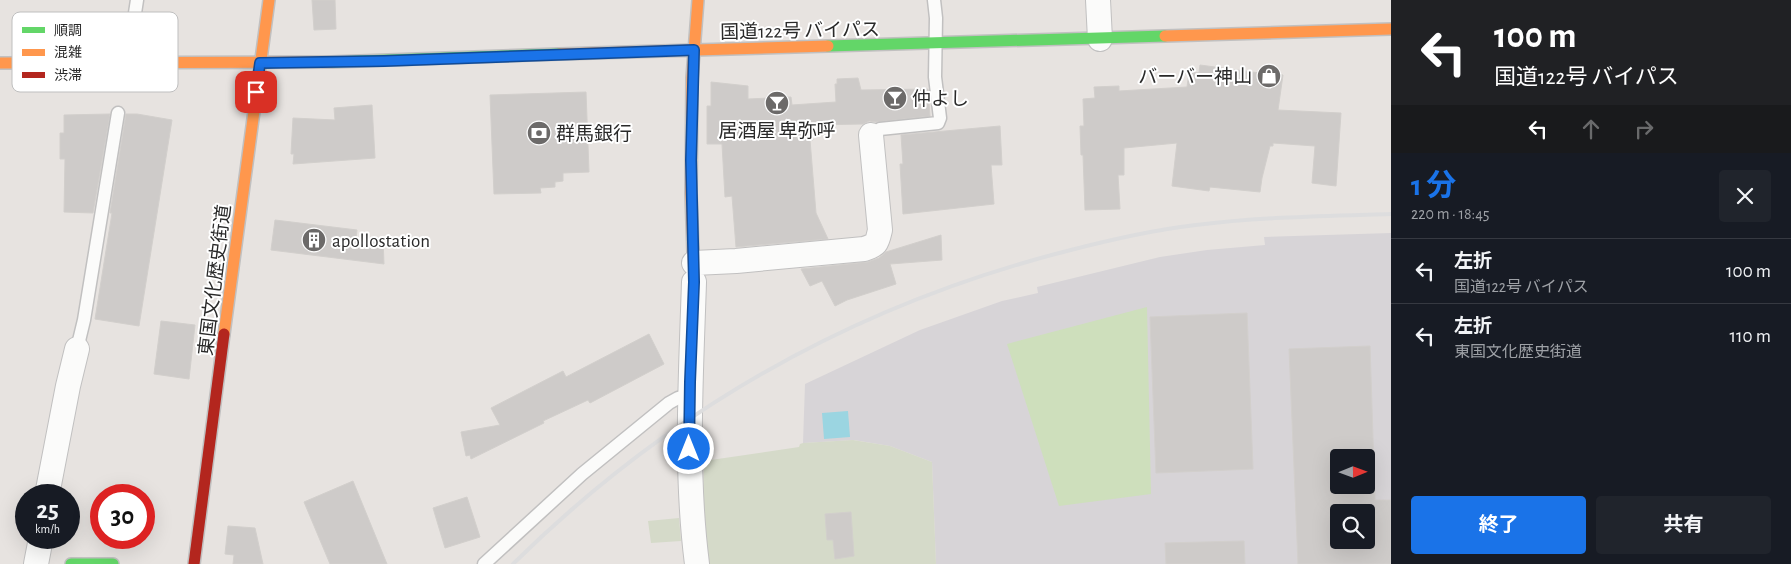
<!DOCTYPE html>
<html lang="ja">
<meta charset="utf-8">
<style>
body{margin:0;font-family:"Alegreya Sans","Noto Sans JP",sans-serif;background:#20242c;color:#f1f3f6;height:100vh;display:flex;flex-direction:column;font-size:19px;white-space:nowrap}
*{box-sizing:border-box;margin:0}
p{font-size:16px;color:#9ea1a6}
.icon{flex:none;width:28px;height:28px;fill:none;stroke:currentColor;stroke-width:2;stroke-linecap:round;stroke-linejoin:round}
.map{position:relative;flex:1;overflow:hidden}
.sheet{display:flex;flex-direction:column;background:#171b24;width:400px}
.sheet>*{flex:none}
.guide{background:#202124;color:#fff;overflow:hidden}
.needle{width:32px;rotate:89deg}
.fabs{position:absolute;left:1330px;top:449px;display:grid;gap:10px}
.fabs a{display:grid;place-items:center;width:45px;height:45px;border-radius:5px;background:#171b24;box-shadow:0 5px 20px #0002;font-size:25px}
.speed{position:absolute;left:15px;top:484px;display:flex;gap:10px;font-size:25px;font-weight:700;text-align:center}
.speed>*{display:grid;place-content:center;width:65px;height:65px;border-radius:50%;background:#171b24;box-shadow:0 5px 20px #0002;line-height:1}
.speed small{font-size:12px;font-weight:400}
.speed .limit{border:8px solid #d22;background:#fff;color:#111}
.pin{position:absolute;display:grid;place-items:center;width:42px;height:42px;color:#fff;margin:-21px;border-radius:10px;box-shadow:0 2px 8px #0006}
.me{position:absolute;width:55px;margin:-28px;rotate:0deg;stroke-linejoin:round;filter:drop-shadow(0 0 4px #0008)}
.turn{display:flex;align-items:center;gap:18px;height:105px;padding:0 20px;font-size:22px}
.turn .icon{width:65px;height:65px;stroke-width:2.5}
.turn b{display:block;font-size:35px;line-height:42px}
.lanes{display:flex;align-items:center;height:48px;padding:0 20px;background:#0003;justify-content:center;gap:25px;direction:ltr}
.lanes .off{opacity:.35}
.round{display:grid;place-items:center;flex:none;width:52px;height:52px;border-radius:5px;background:#20242c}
.summary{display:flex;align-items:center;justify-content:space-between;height:85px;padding:0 20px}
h1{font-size:30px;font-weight:700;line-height:38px;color:#1a73e8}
.button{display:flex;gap:10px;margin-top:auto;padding:10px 20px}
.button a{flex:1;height:58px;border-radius:5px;background:#1a73e8;color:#fff;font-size:20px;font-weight:700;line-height:58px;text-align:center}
.button a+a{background:#20242c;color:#f1f3f6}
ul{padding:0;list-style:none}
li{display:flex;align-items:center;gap:15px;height:65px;padding:0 20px;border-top:1px solid #363941}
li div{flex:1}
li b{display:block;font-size:19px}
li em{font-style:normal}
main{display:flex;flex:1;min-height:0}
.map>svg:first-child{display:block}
.industrial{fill:#d7d4d7;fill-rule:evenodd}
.green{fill:#cedfbc}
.cemetery{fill:#d5dac9}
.water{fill:#9bd5e1}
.building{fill:#cecbc9;stroke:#d2cfcc;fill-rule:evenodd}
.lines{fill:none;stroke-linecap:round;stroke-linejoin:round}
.lane-casing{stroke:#c1c0c0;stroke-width:15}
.street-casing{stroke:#c1c0c0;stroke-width:26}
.fast-casing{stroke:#c1c0c0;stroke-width:14}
.slow-casing{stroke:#c1c0c0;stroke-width:14}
.jam-casing{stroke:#c1c0c0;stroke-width:14}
.lane{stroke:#fbfbfa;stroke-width:12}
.street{stroke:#fbfbfa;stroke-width:24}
.fast{stroke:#63d668;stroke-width:11}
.slow{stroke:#ff974d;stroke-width:11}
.jam{stroke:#b3261e;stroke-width:11}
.rail{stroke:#ddddde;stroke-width:4}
.route-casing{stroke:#114b97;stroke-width:12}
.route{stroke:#1a73e8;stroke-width:9}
.labels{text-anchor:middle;stroke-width:4;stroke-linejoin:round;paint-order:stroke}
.street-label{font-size:19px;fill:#292929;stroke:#fff}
.poi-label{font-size:19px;fill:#292929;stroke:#fff;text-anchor:start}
.key{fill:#fff;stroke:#bfbfbf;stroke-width:1}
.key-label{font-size:14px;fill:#292929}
</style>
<main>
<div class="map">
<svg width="1391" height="564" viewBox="0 0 1391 564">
<rect width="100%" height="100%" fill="#e7e3e0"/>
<!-- industrial -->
<path class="industrial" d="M 1391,233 L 1391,564 L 936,564 L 932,462 L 890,446 L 854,440 L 803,443 L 805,384 L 920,330 L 1002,301 L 1038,293 L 1037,287 L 1160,257 L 1207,250 L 1265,245 L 1264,237 ZM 1339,458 L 1366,458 L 1366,485 L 1339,485 ZM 1339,512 L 1366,512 L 1366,540 L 1339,540 Z"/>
<!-- green -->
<path class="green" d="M 1147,307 L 1151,494 L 1059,506 L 1007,344 Z"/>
<!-- cemetery -->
<path class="cemetery" d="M 853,440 L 890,446 L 932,462 L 936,564 L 707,564 L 703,499 L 704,461 L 799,447 L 800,444 L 803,443 Z
M 679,518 L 681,541 L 651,543 L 648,521 Z"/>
<!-- water -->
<path class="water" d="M 848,411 L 850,437 L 824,439 L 822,413 Z"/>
<!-- building -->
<path class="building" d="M 312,0 L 335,0 L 336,29 L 314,30 Z
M 1200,65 L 1260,73 L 1260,71 L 1283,75 L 1278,110 L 1341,113 L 1336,186 L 1312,183 L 1315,146 L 1273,143 L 1273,146 L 1270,146 L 1262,178 L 1260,192 L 1210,187 L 1209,191 L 1172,186 L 1177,143 L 1124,148 L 1124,175 L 1118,175 L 1120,209 L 1085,210 L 1083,155 L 1081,155 L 1080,126 L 1084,126 L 1083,99 L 1095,98 L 1094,87 L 1119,86 L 1119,91 L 1187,87 L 1189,72 L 1199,73 Z
M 858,78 L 861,90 L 928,89 L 930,116 L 876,122 L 869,121 L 863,124 L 812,125 L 813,140 L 810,140 L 816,213 L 828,239 L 736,247 L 732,196 L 725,197 L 722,144 L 707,144 L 707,106 L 711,106 L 711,82 L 748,86 L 748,99 L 791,97 L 792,105 L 836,102 L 835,84 L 837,84 L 837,79 Z
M 586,92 L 589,172 L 563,173 L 563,181 L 555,182 L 555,187 L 540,188 L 541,193 L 494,194 L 490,95 Z
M 372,105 L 375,158 L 293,164 L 294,154 L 291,154 L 293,118 L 335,120 L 334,108 Z
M 110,114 L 93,213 L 64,212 L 65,159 L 60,159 L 60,133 L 64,133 L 64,115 Z
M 126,114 L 137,114 L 172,120 L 139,326 L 95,319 L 112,213 L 110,213 Z
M 1000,126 L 1002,165 L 991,165 L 994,204 L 903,214 L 900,164 L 903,164 L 901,135 Z
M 275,220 L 357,230 L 356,239 L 383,238 L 384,264 L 271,250 Z
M 941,235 L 942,260 L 890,264 L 896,284 L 847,300 L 835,306 L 822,281 L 810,286 L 801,269 L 868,262 L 879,258 L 886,252 Z
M 1247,313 L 1253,469 L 1156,473 L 1150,317 Z
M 161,321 L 195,325 L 189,379 L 154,374 Z
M 649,334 L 664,364 L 590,403 L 588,400 L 543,421 L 544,423 L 471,459 L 470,455 L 466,456 L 461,432 L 500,425 L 491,408 L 563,371 L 566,377 Z
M 1370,346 L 1375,500 L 1391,500 L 1391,564 L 1298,564 L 1289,349 ZM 1339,458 L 1366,458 L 1366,485 L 1339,485 ZM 1339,512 L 1366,512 L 1366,540 L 1339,540 Z
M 353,481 L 387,564 L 330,564 L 304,502 Z
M 467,497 L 480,537 L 445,548 L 433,508 Z
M 851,512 L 854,556 L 835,559 L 833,540 L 827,540 L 825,514 Z
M 228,526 L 255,528 L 263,564 L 233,564 L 234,555 L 225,554 Z
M 1244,541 L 1245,564 L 1166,564 L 1165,543 Z"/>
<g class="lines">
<!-- lane casing -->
<g class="lane-casing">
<path id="lane" d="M 130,63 L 131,39 L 137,0
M 871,135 L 880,129 L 938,123 L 940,118 L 935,77 L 936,18 L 934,0
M 77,349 L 84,320 L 118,113
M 484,564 L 582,474 L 669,403 L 678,398 L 689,395"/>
</g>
<!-- street casing -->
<g class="street-casing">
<path id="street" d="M 1098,0 L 1100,39
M 694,263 L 736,261 L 864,249 C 877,245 877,243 880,230 L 871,135
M 694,282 C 691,376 685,470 697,564
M 47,495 L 68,386 L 77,349
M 36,564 L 41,538"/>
</g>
<!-- fast casing -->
<g class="fast-casing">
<path id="fast" d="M 828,46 L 1165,36
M 331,62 L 559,54
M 71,564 L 113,564"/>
</g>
<!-- slow casing -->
<g class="slow-casing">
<path id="slow" d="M 1165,36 L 1391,29
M 559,54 L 828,46
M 0,63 L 331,62
M 694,282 L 691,193 L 692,78 L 698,0
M 224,334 L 269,0"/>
</g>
<!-- jam casing -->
<g class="jam-casing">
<path id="jam" d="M 194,564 L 224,334"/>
</g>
<!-- lane -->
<use href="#lane" class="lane"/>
<!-- street -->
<use href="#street" class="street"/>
<!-- fast -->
<use href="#fast" class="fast"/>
<!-- slow -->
<use href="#slow" class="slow"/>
<!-- jam -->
<use href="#jam" class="jam"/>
<!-- rail -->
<path class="rail" d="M 513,564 C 669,410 854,305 1067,251 C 1109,240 1153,230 1196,225 C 1261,217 1326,216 1391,214"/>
</g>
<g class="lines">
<!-- route casing -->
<g class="route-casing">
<path id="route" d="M 256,92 L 260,63 L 384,61 L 694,50 L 691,160 L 694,282 L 690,382 L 689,449"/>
</g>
<!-- route -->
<use href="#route" class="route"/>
</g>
<!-- icons -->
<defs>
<g id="shop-disc" transform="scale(1.25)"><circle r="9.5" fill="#6c6a69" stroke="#fff"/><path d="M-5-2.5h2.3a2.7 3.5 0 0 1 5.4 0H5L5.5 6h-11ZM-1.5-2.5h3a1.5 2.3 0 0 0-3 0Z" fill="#fff"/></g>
<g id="bar-disc" transform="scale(1.25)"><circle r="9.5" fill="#6c6a69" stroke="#fff"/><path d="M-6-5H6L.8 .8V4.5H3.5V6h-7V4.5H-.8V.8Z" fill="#fff"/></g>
<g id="bank-disc" transform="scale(1.25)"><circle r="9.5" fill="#6c6a69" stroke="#fff"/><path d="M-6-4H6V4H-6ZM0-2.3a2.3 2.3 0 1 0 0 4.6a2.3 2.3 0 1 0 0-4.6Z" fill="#fff"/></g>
<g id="building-disc" transform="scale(1.25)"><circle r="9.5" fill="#6c6a69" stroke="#fff"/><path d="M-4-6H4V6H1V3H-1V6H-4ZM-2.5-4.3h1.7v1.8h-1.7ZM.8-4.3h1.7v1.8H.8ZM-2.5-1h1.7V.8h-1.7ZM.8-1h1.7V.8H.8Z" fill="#fff"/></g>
</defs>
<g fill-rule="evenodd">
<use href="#shop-disc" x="1269" y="76"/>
<use href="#bar-disc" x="895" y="98"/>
<use href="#bar-disc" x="777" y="103"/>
<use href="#bank-disc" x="539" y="133"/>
<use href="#building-disc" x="314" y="240"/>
</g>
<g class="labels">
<!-- street labels -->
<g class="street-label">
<text transform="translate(800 30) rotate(-1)" y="7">国道122号 バイパス</text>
<text transform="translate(214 280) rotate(-83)" y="7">東国文化歴史街道</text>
</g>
<!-- poi labels -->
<g class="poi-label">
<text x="1252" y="83" text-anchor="end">バーバー神山</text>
<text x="912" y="105">仲よし</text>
<text x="777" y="137" text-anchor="middle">居酒屋 卑弥呼</text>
<text x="556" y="140">群馬銀行</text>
<text x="332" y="247">apollostation</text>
</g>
</g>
<!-- legend -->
<rect x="12" y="12" width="166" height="80" rx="8" class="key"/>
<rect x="22" y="27" width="23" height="6" fill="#63d668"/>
<rect x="22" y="49" width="23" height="7" fill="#ff974d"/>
<rect x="22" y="72" width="23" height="6" fill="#b3261e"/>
<g class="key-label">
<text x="54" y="35">順調</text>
<text x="54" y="57">混雑</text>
<text x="54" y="80">渋滞</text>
</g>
</svg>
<div class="fabs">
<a><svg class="needle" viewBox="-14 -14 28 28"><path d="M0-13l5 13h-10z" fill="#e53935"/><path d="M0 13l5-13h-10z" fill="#9ea1a6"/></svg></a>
<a><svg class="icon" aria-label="search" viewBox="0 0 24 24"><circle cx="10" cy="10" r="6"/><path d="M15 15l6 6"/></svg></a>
</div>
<div class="speed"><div>25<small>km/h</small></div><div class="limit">30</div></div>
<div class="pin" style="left:256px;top:92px;background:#d93025"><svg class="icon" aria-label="arrive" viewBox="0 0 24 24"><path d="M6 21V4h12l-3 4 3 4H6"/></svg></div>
<svg class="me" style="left:689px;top:449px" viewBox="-20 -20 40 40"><circle r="17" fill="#1a73e8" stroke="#fff" stroke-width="3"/><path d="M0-11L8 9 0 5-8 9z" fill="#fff"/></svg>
</div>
<section class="sheet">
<div class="guide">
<div class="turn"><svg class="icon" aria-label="left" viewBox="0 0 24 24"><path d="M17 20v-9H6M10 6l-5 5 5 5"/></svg><div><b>100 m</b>国道122号 バイパス</div></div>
<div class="lanes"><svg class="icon" aria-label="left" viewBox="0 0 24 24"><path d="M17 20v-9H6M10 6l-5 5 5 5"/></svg><svg class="icon off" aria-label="ahead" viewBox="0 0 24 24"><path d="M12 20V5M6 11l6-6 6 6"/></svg><svg class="icon off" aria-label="right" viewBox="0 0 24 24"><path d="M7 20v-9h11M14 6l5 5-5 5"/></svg></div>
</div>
<div class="summary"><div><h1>1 分</h1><p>220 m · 18:45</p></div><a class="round"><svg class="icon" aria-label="close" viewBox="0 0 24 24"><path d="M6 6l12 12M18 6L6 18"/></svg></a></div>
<ul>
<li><svg class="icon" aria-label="left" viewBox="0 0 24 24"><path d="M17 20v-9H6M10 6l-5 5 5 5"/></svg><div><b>左折</b><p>国道122号 バイパス</p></div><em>100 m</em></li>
<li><svg class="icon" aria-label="left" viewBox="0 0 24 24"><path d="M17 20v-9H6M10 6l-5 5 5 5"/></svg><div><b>左折</b><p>東国文化歴史街道</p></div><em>110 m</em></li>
</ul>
<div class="button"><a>終了</a><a>共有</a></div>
</section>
</main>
